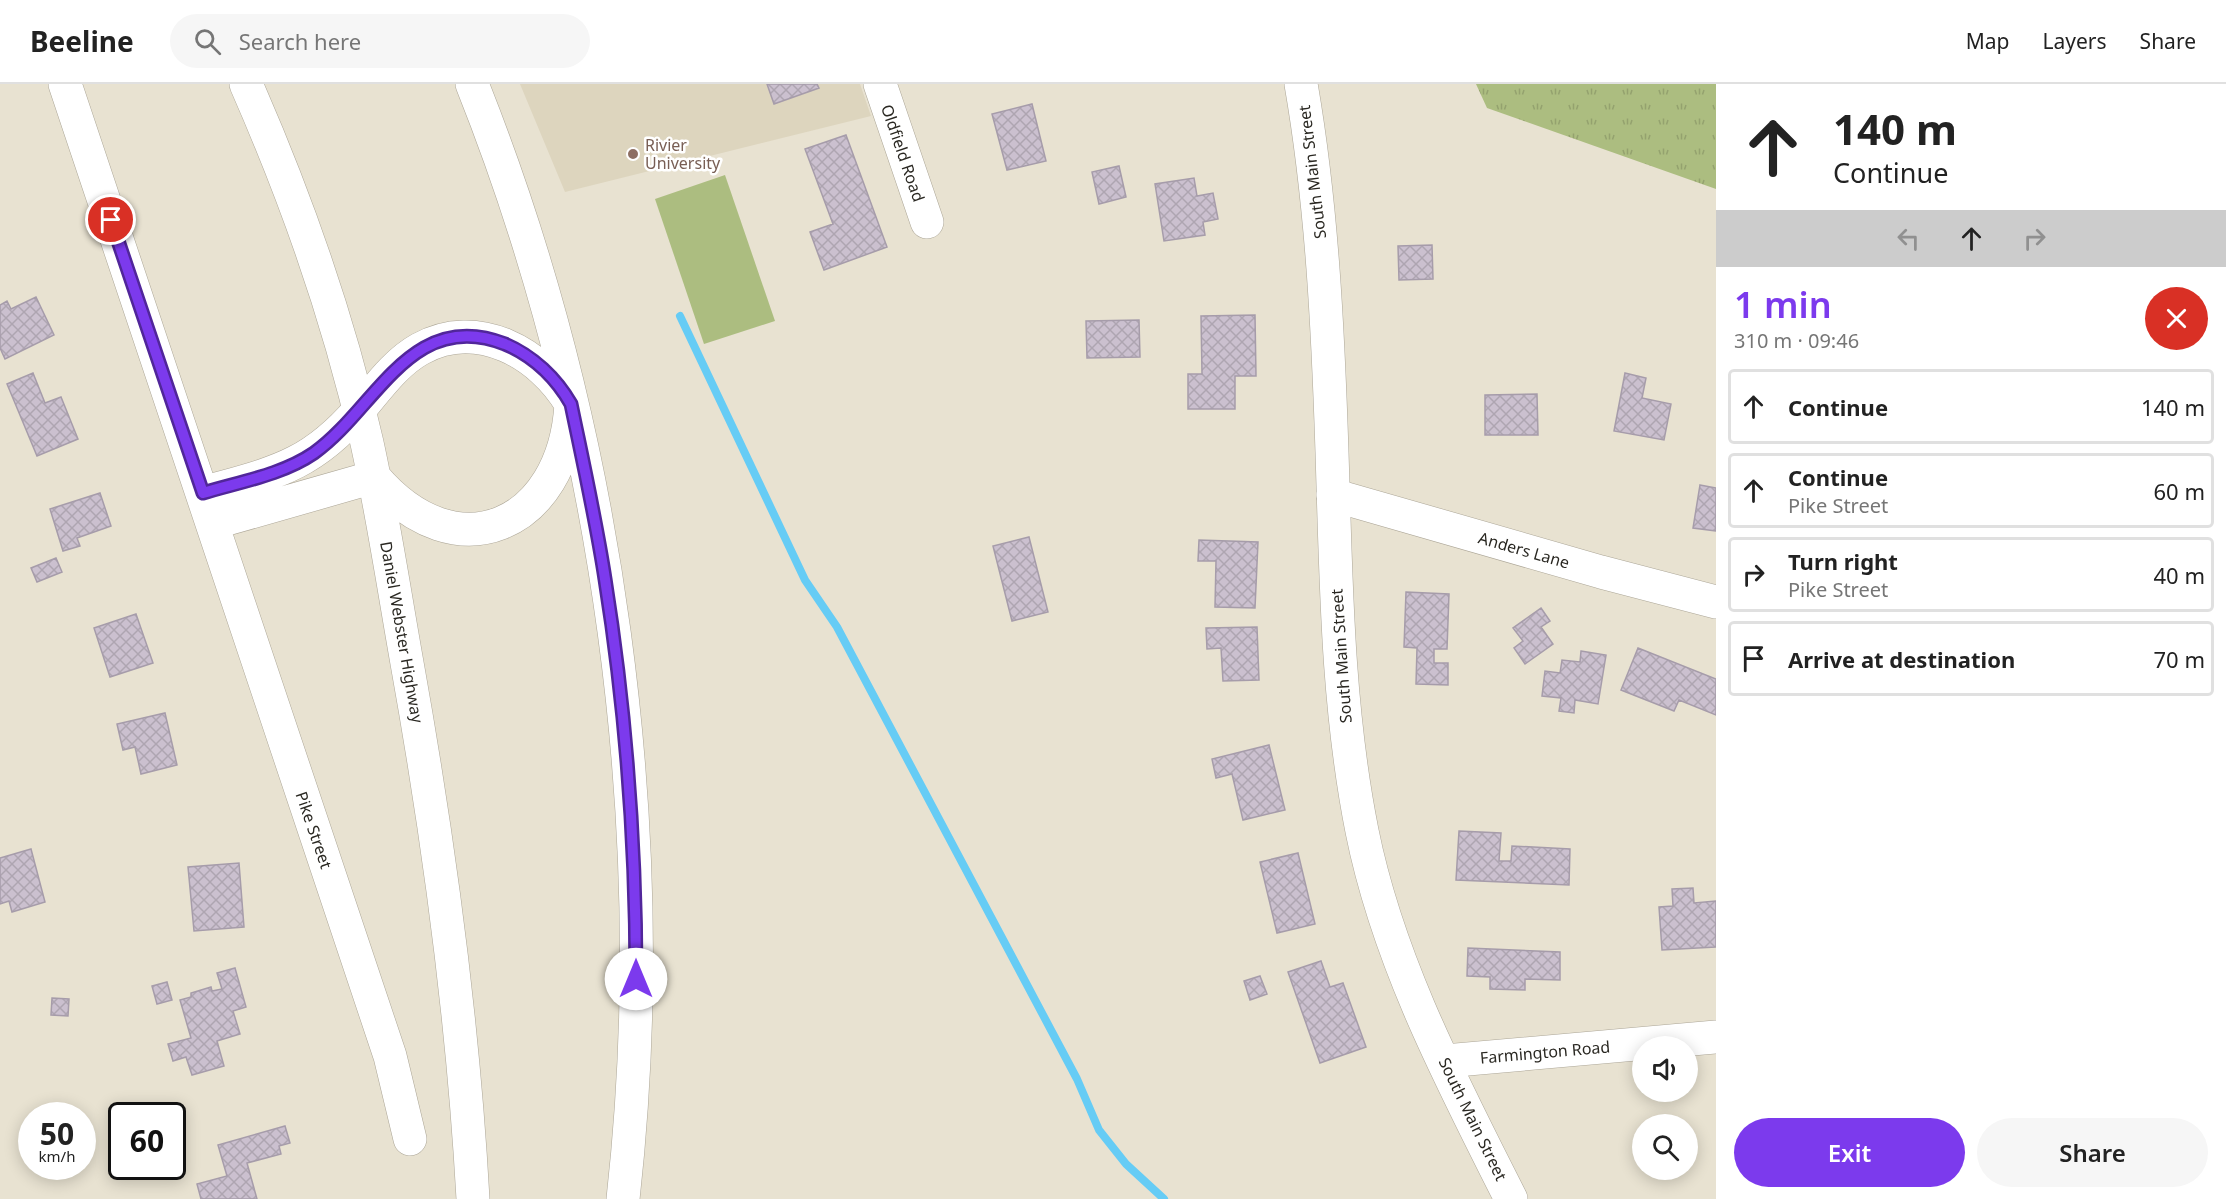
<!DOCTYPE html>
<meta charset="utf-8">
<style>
body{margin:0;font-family:"Noto Sans",sans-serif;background:#f6f6f6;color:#222;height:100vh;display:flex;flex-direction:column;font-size:22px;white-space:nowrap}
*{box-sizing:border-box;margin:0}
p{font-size:20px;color:#767676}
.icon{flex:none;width:33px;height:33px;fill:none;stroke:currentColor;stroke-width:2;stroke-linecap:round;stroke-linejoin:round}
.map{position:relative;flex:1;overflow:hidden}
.side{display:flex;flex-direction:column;background:#fff;width:510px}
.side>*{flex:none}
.guide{background:#fff;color:#222;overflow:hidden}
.tools{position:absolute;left:1632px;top:952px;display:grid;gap:12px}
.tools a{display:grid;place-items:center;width:66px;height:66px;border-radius:50%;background:#fff;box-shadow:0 3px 15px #0003;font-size:30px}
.speed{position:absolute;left:18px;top:1018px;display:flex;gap:12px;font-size:30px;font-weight:700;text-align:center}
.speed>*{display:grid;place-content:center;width:78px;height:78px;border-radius:50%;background:#fff;box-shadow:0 3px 15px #0003;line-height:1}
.speed small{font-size:15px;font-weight:400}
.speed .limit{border:3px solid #111;border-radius:9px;background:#fff;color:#111}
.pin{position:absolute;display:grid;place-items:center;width:51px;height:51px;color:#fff;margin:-26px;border:3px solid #fff;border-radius:50%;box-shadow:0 2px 6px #0007}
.me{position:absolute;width:66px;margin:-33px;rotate:0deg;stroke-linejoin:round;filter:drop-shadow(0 0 4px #0008)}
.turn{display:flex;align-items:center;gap:21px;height:126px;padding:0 18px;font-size:27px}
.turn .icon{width:78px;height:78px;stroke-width:2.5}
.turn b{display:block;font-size:42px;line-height:51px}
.lanes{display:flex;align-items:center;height:57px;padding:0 18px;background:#0003;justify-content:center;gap:30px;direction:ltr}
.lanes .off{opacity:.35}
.round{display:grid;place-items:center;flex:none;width:63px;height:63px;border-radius:32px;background:#f6f6f6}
.overview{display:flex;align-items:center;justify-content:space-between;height:102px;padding:0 18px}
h1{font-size:36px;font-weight:600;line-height:45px;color:#7c3aed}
.button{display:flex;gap:12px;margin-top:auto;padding:12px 18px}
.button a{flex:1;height:69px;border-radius:36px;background:#7c3aed;color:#fff;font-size:24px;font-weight:600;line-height:69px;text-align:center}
.button a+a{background:#f6f6f6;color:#222}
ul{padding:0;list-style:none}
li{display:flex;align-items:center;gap:18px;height:75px;margin:0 12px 9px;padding:0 6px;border:3px solid #e0e0e0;border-radius:6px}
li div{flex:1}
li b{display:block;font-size:22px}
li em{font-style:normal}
header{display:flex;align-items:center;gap:36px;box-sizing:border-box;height:84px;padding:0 30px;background:#fff;border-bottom:2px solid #e0e0e0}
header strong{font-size:28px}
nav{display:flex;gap:33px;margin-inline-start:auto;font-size:21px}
.search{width:420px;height:54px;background:#f6f6f6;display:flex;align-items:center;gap:15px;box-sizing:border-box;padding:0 21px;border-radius:33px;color:#767676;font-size:22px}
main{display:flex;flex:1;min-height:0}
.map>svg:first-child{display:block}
.built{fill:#ddd5be}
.grass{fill:url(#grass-tufts)}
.pitch{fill:#acbd80}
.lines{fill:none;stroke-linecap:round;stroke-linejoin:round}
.stream{stroke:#66ccf5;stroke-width:8}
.building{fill:url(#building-cross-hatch);stroke:#a69caa;stroke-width:1.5}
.street-casing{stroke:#aca697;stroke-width:34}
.secondary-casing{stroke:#aca697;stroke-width:34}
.primary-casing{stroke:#aca697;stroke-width:34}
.street{stroke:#fff;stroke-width:33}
.secondary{stroke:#fff;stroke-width:33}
.primary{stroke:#fff;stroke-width:33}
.route-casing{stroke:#51269a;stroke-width:15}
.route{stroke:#7c3aed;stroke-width:10}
.education-dot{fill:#8d6e63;stroke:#fff;stroke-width:2}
.labels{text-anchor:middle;stroke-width:5;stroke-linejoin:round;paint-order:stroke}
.education-label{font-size:16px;fill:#785e54;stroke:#fff;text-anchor:start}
.street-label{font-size:16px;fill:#2a2822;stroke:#fff}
</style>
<header>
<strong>Beeline</strong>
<div class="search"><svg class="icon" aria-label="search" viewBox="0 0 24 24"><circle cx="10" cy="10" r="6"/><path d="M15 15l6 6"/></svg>Search here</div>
<nav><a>Map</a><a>Layers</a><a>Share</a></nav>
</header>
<main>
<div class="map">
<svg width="1716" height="1115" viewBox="0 0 1716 1115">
<defs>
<pattern id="grass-tufts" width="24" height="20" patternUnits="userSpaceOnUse" patternTransform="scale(1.5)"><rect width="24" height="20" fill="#acbd80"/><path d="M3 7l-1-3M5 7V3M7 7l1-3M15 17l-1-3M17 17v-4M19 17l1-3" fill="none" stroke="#94a26e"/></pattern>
<pattern id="building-cross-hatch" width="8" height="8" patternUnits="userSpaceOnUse" patternTransform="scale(1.5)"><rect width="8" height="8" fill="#cbc0cf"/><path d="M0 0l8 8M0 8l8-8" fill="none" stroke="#aea5b1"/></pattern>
</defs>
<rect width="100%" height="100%" fill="#e8e2d1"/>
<!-- built -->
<path class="built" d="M 520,0 L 860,0 L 871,32 L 565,108 Z"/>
<!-- grass -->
<path class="grass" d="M 1476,0 L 1716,0 L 1716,105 L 1487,24 Z"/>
<!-- pitch -->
<path class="pitch" d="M 725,91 L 775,237 L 704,260 L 655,115 Z"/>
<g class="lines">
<!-- stream -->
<path class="stream" d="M 680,232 L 805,496 L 837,543 L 1077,995 L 1099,1046 L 1126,1080 L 1164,1115"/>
</g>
<!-- building -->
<path class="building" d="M 767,0 L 817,0 L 819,4 L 774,20 Z
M 1032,20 L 1046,77 L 1007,86 L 992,30 Z
M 846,51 L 887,163 L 824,186 L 810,148 L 833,140 L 805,65 Z
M 1119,82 L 1126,113 L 1099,120 L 1092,88 Z
M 1194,94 L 1197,112 L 1213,109 L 1218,135 L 1203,138 L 1205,151 L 1164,157 L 1155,100 Z
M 1432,161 L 1433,195 L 1399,196 L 1398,162 Z
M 36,213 L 54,251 L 5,275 L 0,264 L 0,221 L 7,217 L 11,225 Z
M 1255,231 L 1256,292 L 1235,292 L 1235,325 L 1188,325 L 1188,290 L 1202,290 L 1201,232 Z
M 1139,236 L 1140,273 L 1087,274 L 1086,237 Z
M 33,289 L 45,319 L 61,313 L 78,355 L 37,372 L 7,300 Z
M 1625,289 L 1646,294 L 1642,314 L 1671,320 L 1664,356 L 1614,347 Z
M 1537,310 L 1538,351 L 1485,351 L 1485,311 Z
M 1700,401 L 1716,404 L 1716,447 L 1693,444 Z
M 100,409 L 111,442 L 77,454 L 80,462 L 63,467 L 50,425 Z
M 1029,453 L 1048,528 L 1012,537 L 993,462 Z
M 1199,456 L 1258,458 L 1255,524 L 1215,523 L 1216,477 L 1198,477 Z
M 56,474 L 62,488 L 37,498 L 31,484 Z
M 1406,508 L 1449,510 L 1447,565 L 1434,565 L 1434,579 L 1448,579 L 1448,601 L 1416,600 L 1417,564 L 1404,563 Z
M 1541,524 L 1550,537 L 1541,543 L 1553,560 L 1525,580 L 1514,564 L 1523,557 L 1513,544 Z
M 136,530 L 153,579 L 110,593 L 94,544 Z
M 1257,543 L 1259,596 L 1223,597 L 1221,564 L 1207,565 L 1206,544 Z
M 1638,564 L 1716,595 L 1716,631 L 1679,616 L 1674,627 L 1621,606 Z
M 1581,567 L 1606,571 L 1598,620 L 1575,616 L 1574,629 L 1559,627 L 1561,614 L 1542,612 L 1545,587 L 1560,589 L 1562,576 L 1580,578 Z
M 165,629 L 177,681 L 141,690 L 135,663 L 123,666 L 117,640 Z
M 1269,661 L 1285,726 L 1243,736 L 1232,690 L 1216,694 L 1212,675 Z
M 1459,747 L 1501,749 L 1499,777 L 1511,777 L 1512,762 L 1570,765 L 1569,801 L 1456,796 Z
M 31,765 L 45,818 L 12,828 L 9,817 L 0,820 L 0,774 Z
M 1298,769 L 1315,840 L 1277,849 L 1260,778 Z
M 239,779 L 244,843 L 194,847 L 188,783 Z
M 1693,804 L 1694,819 L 1716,817 L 1716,863 L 1662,866 L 1659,823 L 1673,822 L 1672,805 Z
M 1468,864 L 1560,868 L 1560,896 L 1525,895 L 1525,906 L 1490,905 L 1490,893 L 1467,892 Z
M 1321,877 L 1330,903 L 1343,899 L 1366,963 L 1320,979 L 1288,888 Z
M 235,884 L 246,923 L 233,927 L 240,950 L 217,957 L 224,982 L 192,991 L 186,973 L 173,977 L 168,960 L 191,954 L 180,916 L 191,913 L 191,909 L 211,903 L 212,907 L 222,905 L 217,889 Z
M 1260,892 L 1267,910 L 1250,916 L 1244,897 Z
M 167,898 L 172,916 L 157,920 L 152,902 Z
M 52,914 L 69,915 L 68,932 L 51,931 Z
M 285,1042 L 290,1059 L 279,1062 L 281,1070 L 247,1079 L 257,1115 L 201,1115 L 197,1100 L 227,1092 L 218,1061 Z"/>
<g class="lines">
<!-- street casing -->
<g class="street-casing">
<path id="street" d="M 65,0 L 390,972 L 410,1055
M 880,0 L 927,138
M 203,409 C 272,389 309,384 359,326
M 1333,411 L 1601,488 L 1716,518
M 213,439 L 374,393
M 1445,977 L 1716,953"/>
</g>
<!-- secondary casing -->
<g class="secondary-casing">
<path id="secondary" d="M 1301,0 C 1322,121 1328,245 1332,368 C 1336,495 1337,622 1362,747 C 1388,877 1452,998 1511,1115"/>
</g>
<!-- primary casing -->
<g class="primary-casing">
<path id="primary" d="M 246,0 C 297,116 339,235 367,359 C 383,432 394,506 407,579 C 439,757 463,934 473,1115
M 472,0 C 609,343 664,749 623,1115
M 359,326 C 377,305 395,279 420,265 C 477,233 541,269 571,320 C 564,442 457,491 374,393"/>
</g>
<!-- street -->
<use href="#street" class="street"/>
<!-- secondary -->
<use href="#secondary" class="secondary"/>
<!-- primary -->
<use href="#primary" class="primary"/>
</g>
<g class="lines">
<!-- route casing -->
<g class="route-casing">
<path id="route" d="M 111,136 L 203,409 C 239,398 282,391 314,369 C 376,325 411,223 505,260 C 533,272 556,294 571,320 C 583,378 596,436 605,495 C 626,627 636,761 636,895"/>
</g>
<!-- route -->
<use href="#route" class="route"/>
</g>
<!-- markers -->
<circle class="education-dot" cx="633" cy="70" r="6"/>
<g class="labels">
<!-- education labels -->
<g class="education-label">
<text x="645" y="67">Rivier<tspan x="645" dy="18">University</tspan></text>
</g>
<!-- street labels -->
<g class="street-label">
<text transform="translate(903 69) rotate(71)" y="6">Oldfield Road</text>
<text transform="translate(1312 88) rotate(-97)" y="6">South Main Street</text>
<text transform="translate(1524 466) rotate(16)" y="6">Anders Lane</text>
<text transform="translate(402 548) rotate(80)" y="6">Daniel Webster Highway</text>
<text transform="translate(1341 572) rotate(-94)" y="6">South Main Street</text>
<text transform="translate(314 746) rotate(71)" y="6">Pike Street</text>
<text transform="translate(1545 968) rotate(-5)" y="6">Farmington Road</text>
<text transform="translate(1473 1035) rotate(64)" y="6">South Main Street</text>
</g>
</g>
</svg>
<div class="tools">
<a><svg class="icon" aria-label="sound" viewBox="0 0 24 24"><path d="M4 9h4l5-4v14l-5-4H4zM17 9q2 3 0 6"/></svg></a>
<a><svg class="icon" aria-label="search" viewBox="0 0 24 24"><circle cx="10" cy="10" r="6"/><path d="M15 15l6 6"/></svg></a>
</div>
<div class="speed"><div>50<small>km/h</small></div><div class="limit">60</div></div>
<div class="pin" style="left:111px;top:136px;background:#d93025"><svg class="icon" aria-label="arrive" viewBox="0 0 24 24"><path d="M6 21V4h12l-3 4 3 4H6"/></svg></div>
<svg class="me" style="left:636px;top:895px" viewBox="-20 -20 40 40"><circle r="19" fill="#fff"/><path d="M0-13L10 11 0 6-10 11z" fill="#7c3aed"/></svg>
</div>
<section class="side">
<div class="guide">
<div class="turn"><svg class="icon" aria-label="ahead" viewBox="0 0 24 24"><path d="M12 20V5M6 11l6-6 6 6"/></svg><div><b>140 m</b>Continue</div></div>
<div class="lanes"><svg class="icon off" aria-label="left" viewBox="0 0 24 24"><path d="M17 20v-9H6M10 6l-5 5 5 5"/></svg><svg class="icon" aria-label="ahead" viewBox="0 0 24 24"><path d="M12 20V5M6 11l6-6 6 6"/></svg><svg class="icon off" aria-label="right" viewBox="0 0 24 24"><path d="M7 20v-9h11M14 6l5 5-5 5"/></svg></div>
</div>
<div class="overview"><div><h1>1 min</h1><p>310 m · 09:46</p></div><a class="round" style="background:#d93025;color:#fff"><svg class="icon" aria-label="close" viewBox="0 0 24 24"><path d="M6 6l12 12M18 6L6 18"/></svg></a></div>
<ul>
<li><svg class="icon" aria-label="ahead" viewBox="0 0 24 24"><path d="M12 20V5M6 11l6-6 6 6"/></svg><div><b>Continue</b></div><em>140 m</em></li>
<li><svg class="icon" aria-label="ahead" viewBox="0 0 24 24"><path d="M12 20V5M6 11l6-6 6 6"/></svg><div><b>Continue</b><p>Pike Street</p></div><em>60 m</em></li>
<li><svg class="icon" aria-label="right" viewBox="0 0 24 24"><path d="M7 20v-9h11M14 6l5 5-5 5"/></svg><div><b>Turn right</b><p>Pike Street</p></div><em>40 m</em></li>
<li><svg class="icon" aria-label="arrive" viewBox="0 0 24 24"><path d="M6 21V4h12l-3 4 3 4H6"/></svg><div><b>Arrive at destination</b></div><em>70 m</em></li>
</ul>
<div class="button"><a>Exit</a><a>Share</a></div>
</section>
</main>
